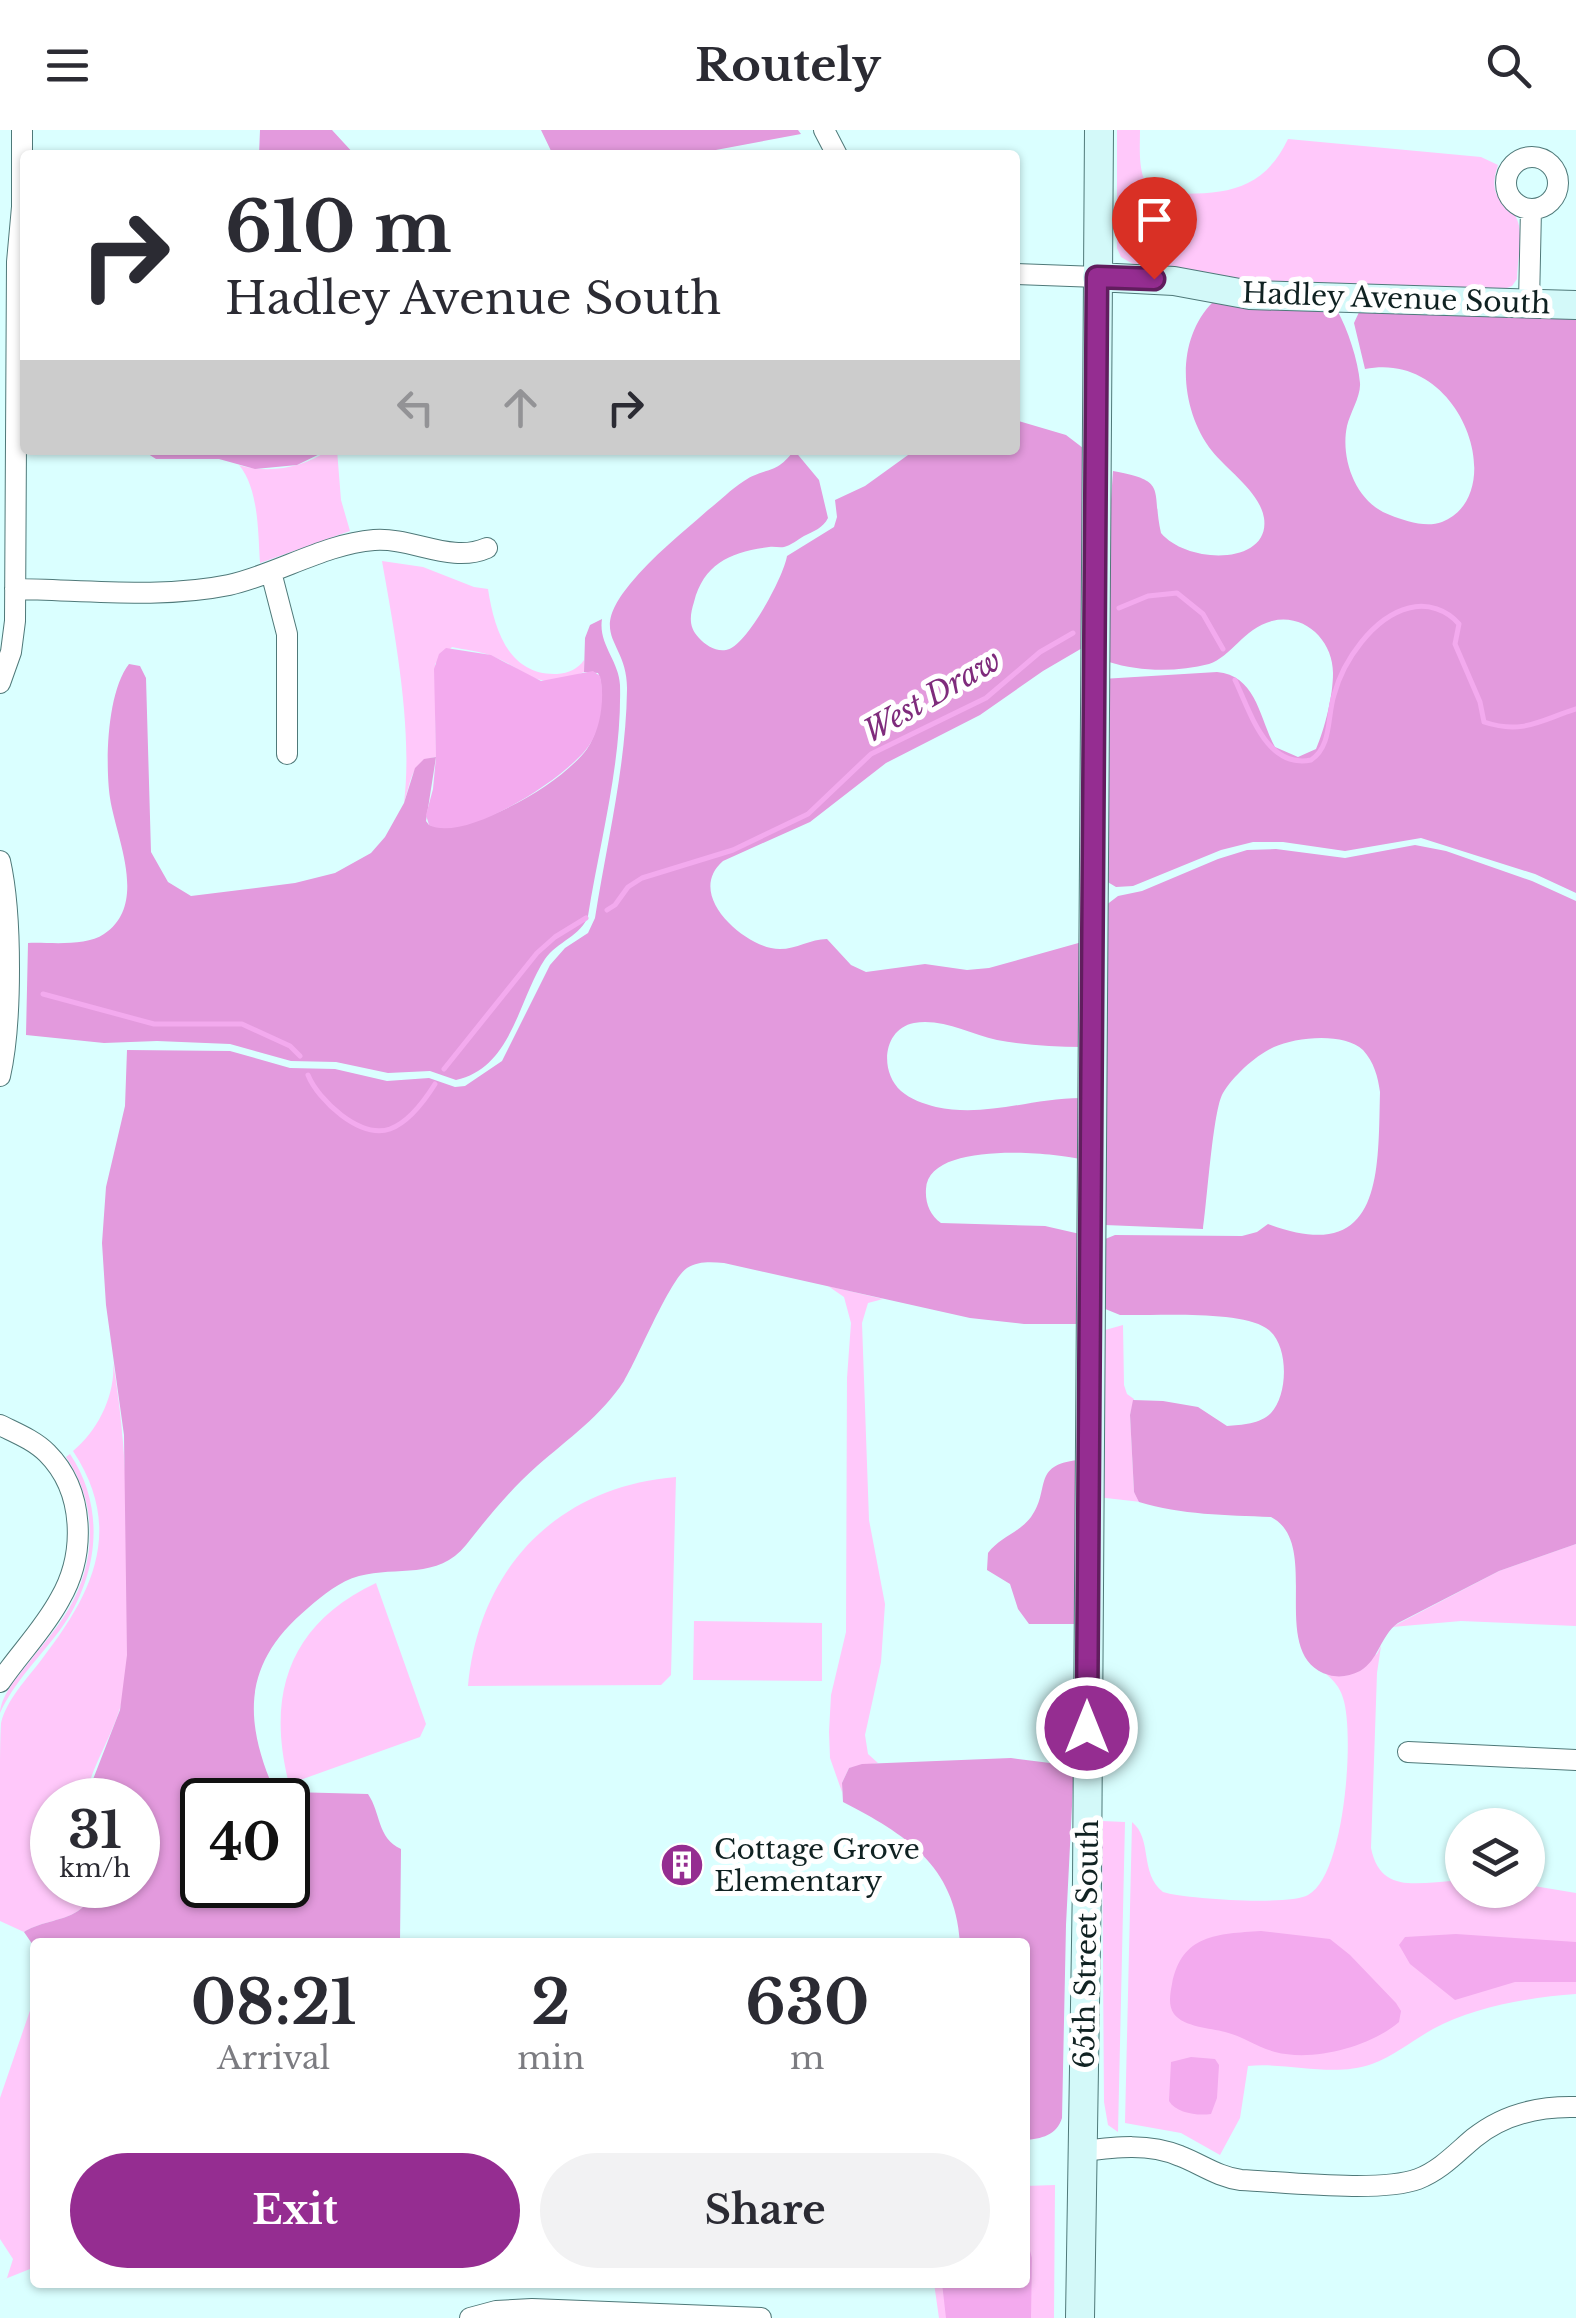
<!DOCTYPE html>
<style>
body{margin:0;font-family:"Libre Baskerville",serif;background:#f2f2f3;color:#2b2b33;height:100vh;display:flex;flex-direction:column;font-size:38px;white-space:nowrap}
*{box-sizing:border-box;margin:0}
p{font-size:32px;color:#7c7c81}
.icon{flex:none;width:55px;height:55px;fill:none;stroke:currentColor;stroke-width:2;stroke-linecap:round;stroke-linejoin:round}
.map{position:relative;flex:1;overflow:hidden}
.side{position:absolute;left:30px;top:1808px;width:1000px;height:350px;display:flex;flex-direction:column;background:#fff;border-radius:10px;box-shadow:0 2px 8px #0004}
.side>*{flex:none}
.top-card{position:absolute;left:20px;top:20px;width:1000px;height:305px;border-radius:10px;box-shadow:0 2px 8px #0004;background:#fff;color:#2b2b33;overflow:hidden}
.fabs{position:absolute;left:1445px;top:1678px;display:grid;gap:20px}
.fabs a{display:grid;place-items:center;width:100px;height:100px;border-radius:50%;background:#fff;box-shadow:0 2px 8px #0004;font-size:50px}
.speed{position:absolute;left:30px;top:1648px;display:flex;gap:20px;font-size:50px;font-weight:700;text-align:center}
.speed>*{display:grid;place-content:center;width:130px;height:130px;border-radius:50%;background:#fff;box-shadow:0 2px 8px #0004;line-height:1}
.speed small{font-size:25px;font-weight:400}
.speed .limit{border:5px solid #111;border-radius:15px;background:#fff;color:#111}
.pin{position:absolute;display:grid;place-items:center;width:85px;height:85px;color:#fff;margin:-102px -42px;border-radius:50% 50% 50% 0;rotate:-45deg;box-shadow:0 0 10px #0007}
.pin .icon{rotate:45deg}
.me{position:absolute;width:110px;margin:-55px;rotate:0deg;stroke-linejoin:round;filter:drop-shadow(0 0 8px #0008)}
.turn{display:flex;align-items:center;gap:35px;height:210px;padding:0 40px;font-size:45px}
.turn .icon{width:130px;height:130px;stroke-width:2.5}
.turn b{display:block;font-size:70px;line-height:85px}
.lanes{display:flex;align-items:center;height:95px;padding:0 40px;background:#0003;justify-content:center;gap:50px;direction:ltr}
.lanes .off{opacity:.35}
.eta{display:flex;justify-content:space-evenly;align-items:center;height:170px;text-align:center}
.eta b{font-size:60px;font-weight:800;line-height:70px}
.primary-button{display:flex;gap:20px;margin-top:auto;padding:20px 40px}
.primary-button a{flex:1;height:115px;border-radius:60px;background:#952d91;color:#fff;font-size:40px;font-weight:800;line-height:115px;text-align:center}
.primary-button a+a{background:#f2f2f3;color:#2b2b33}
header{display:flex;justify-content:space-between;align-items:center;height:130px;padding:0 40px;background:#fff;font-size:45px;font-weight:800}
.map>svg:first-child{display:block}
.green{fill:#ffc8fa}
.forest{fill:#e39add;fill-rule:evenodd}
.water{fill:#f3aaee}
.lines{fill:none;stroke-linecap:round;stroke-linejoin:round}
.stream{stroke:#f3aaee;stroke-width:5}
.street-casing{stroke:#4f7979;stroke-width:22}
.secondary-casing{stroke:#4f7979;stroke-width:30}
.street{stroke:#fff;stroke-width:20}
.secondary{stroke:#d3f9f9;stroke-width:28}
.route-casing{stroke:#611d5e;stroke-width:25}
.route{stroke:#952d91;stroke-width:18}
.labels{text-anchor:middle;stroke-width:10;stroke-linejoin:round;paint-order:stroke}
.street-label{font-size:28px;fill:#102222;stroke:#fff}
.poi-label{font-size:28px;fill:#102222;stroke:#fff;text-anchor:start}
.water-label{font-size:30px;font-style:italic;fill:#7f2b7c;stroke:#fff}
</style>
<header><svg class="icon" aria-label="menu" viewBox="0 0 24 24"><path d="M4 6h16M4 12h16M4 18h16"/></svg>Routely<svg class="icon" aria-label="search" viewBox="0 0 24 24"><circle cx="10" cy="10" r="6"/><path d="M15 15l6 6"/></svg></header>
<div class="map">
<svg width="1576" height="2188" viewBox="0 0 1576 2188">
<rect width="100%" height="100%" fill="#daffff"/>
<!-- green -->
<path class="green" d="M 1117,0 L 1140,0 C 1140,21 1137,49 1154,64 C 1211,63 1259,70 1288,9 L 1481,27 L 1498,35 C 1485,74 1510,68 1518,92 C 1523,107 1517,133 1517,149 L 1512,156 L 1504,159 L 1277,153 L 1240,151 L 1133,134 L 1121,127 L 1117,118 Z
M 328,320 L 337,320 L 341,370 L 350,401 L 260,433 C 258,403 259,359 239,335 C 268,344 304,338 328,320 Z
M 382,431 L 423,437 L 474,457 L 488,459 C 494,498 508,546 557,544 C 569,543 578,539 584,530 L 584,542 C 534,563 534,543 492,526 C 480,521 465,520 452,517 L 435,534 L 436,627 C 411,630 411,652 404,673 C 413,599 395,505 382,431 Z
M 828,1156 L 883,1169 L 868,1173 L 862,1193 L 869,1390 L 885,1474 L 881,1532 L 865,1605 L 868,1624 L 878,1633 L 849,1638 L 842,1653 L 842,1662 L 830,1628 L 829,1602 L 831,1565 L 846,1502 L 847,1248 L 851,1193 L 844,1167 Z
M 1123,1195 L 1124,1255 L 1127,1264 L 1134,1269 L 1130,1285 L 1134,1362 L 1141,1372 L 1097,1367 L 1098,1202 Z
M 113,1232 C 126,1309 128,1384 128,1462 C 128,1495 129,1529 124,1562 C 117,1601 92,1632 85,1670 L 52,1670 L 52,1755 L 91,1755 C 90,1793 49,1786 24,1802 L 0,1791 C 0,1746 0,1700 0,1654 C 0,1635 0,1612 1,1593 C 7,1569 27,1549 42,1529 C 92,1464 125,1400 73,1321 C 98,1301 116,1264 113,1232 Z
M 70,1324 C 107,1379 98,1448 60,1500 C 40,1527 14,1552 0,1583 C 1,1566 16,1549 26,1536 C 40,1518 56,1500 68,1480 C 97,1432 98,1373 66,1327 Z
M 676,1347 L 671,1545 L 661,1555 L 468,1556 C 479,1438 557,1357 676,1347 Z
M 1576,1414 L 1576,1496 L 1461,1491 L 1392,1497 L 1499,1441 Z
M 376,1453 L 426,1594 L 420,1607 L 289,1654 C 266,1564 289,1494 376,1453 Z
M 694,1491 L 822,1493 L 822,1551 L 693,1550 Z
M 1381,1516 L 1377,1543 L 1371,1718 C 1381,1768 1424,1750 1462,1751 L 1462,1760 L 1528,1760 L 1528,1755 L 1576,1763 L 1576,1864 C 1530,1867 1474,1877 1433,1899 C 1413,1910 1394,1926 1372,1934 C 1333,1948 1288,1932 1248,1936 L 1240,1988 L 1220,2025 L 1181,2003 L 1125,1993 L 1132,1692 C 1153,1709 1139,1743 1163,1762 C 1185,1769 1288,1776 1308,1765 C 1345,1746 1355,1603 1343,1568 C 1340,1557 1333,1550 1325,1543 L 1341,1546 L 1377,1524 Z
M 1102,1691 L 1125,1692 L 1118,2002 L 1108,1995 L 1104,1972 Z
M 35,1866 L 35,2137 L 0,2151 L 7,2148 L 13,2129 L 0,2109 L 0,1968 Z
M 1055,2055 L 1054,2188 L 939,2188 L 934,2153 L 1025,2152 L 1025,2056 Z"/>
<!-- forest -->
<path class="forest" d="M 260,0 L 332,0 L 355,25 L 259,25 Z
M 541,0 L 798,0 L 801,4 L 689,25 L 553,25 Z
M 1213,172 L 1337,180 C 1348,200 1358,230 1360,253 C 1361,266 1350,283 1347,296 C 1340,329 1356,373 1390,385 C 1405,391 1426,398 1442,392 C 1511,365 1462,219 1365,239 L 1354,193 L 1360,180 L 1576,187 L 1576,763 L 1535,744 L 1421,708 L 1345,721 L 1283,712 L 1253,712 L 1221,720 L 1133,756 L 1116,757 L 1101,748 L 1102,549 L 1217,542 C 1257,546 1259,588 1275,617 L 1298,627 L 1316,619 C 1325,598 1333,566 1333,543 C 1333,511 1305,483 1272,491 C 1243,499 1231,527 1209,534 C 1178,542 1140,542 1109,532 L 1104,472 L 1113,341 C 1169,351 1151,359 1161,403 C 1188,435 1271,435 1264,388 C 1260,362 1227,340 1212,321 C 1180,280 1174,211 1213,172 Z
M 1015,290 L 1066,305 L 1083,318 L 1084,517 L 1043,541 L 980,585 L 886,633 L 810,692 L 723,731 C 686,763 739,811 771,818 C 791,823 808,809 827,809 L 851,835 L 866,842 L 925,834 L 967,840 L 989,838 L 1082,812 L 1082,917 C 1054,917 1024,915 997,910 C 970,904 942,888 914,893 C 883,899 879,941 901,961 C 910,969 924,974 936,977 C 986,988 1031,968 1081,968 L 1080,1029 C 1049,1022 928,1011 926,1059 C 925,1073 930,1085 941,1093 L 1045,1096 L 1080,1104 L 1079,1194 L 1024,1194 L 970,1188 L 724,1133 C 711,1132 698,1131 687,1138 C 670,1149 638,1228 624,1251 C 601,1286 568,1309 537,1336 C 510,1360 488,1387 466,1415 C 438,1450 397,1436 359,1446 C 340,1451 323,1465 308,1478 C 246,1530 242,1583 272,1655 L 290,1662 L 368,1664 C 381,1683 377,1708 401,1719 L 400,1812 L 35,1812 L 35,1818 L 24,1802 C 49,1786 90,1793 91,1755 L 138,1755 L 138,1670 L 85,1670 L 120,1580 L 127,1525 L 124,1305 L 106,1175 L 102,1113 L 106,1057 L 125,976 L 127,920 L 230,921 L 290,938 L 335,939 L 387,951 L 429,948 L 455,957 L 465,956 L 502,931 L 550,835 L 565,818 L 588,803 L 595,788 C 607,712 626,636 627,560 C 628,509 586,508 630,454 C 653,426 681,404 708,380 C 720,371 731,359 744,351 C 765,337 777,345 794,320 L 819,350 L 828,388 C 823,398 814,401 804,406 C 799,409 790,416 784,417 C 779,418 774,416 769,417 C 731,422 704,433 694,472 C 690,485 688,497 699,508 C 705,515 716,522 726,520 C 746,518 784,446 787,426 L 834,397 L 837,387 L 835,370 L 865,356 L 915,320 L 1015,320 ZM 202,1670 L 288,1670 L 288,1755 L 202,1755 Z
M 142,320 L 328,320 L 297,335 L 255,339 L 219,329 L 156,329 Z
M 602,489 C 598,514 619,531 620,555 C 622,632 600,711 588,786 C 582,805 557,812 545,829 C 518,870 512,938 456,950 L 430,941 L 388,943 L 336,932 L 291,931 L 230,914 L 157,911 L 104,913 L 26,905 L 28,813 C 50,812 85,817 104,804 C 149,774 116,708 110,668 C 105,633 107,562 129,534 L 140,536 L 146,548 L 151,722 L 168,752 L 191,766 L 295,753 L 335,743 L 371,723 L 385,707 L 404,673 L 415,638 L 424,629 L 436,627 L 426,691 L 429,695 C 474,705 560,655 587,619 C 596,606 599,589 600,574 C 601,562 603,553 598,543 L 584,542 L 585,508 L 590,495 Z
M 1415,715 L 1446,721 L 1532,751 L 1576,771 L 1576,1414 L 1499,1441 L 1398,1493 C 1380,1506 1379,1530 1360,1541 C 1350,1546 1339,1548 1329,1545 C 1265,1526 1324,1414 1271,1387 C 1226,1385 1181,1385 1139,1372 L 1134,1362 L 1130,1285 L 1133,1270 L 1163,1271 L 1198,1277 L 1227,1296 C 1242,1295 1260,1294 1271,1283 C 1289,1264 1289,1212 1266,1198 C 1238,1180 1155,1186 1120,1185 L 1098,1176 L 1098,1112 L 1115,1105 L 1242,1106 L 1257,1102 L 1268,1094 C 1383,1137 1378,1044 1380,962 C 1378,947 1374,932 1363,920 C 1344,902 1296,907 1274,917 C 1256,925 1233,946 1223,963 C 1213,979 1207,1073 1203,1099 L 1105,1095 L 1101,779 L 1118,766 L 1142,761 L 1218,729 L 1247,720 L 1276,719 L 1345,728 Z
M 1078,1330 L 1076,1494 L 1029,1494 L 1018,1479 L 1010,1454 L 987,1440 L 988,1423 C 1000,1407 1019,1403 1031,1387 C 1051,1360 1031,1335 1078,1330 Z
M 1011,1628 L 1074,1636 L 1066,1795 L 1062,1988 C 1057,2005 1041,2009 1025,2010 L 1025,1812 L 960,1812 C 955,1735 905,1704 843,1672 L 842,1653 L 849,1638 L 862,1634 Z"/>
<!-- water -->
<path class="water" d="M 446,518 L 491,525 L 541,551 L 593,541 L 600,546 C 605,565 601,597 590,614 C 570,646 465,714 429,695 L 426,685 L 433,659 L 436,627 L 434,539 L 439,524 Z
M 1261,1801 L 1330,1809 L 1350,1825 L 1396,1873 L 1401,1881 L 1399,1892 C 1370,1917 1313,1932 1275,1922 C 1257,1917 1242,1906 1225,1902 C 1210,1898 1184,1897 1174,1884 C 1168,1876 1170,1864 1172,1854 C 1182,1804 1217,1804 1261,1801 Z
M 1456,1804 L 1576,1812 L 1576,1852 L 1515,1852 L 1455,1870 L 1410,1834 L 1399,1815 L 1405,1807 Z
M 1191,1927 L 1215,1929 L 1219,1935 L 1217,1968 L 1211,1984 C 1197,1986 1176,1983 1169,1971 L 1171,1932 Z
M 1025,2103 L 1032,2128 L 1031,2188 L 946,2188 L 942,2153 L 1025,2152 Z"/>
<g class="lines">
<!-- stream -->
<path class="stream" d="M 1119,478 L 1148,466 L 1177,463 L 1203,484 L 1223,519
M 1235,550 C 1250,581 1266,639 1311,630 C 1332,616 1327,587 1334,565 C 1343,531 1373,487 1409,478 C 1428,473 1447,480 1459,494 L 1455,514 L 1480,572 L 1484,592 C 1523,605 1541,590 1576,579
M 607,780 L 615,775 L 628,757 L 642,748 L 733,720 L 808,684 L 871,624 L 986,568 L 1040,522 L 1073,503
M 43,864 L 154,894 L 242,894 L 290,916 L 300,926
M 444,939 L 537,823 L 555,807 L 586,788
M 308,945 C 318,970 360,1009 390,999 C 409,992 425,970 435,954"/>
<!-- street casing -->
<g class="street-casing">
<path id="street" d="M 824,0 L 837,25
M1506 53a26 26 0 1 1 52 0a26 26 0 1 1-52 0Z
M 1015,144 L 1097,147
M 1529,173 L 1531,79
M 271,442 L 287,504 L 287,624
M 15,459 C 85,460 161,469 229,455 C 278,444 324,414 374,410 C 412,407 451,434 487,418
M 0,553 L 11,522 L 15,491 L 17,132 L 22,77 L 22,0
M 0,731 C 12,784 12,893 0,946
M 0,1295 C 16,1303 34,1310 47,1323 C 85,1361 86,1424 60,1469 C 44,1499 19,1524 0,1552
M 1408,1622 L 1576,1630
M 1084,2021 C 1116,2017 1149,2013 1180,2026 C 1201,2034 1218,2047 1241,2050 C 1285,2052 1380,2063 1418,2049 C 1441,2040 1456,2023 1474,2008 C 1504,1984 1539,1976 1576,1977
M 470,2188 L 496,2181 L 532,2179 L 761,2188"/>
</g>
<!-- secondary casing -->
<g class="secondary-casing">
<path id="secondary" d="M 1097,147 L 1174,151 L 1250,165 L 1576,175
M 1080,2188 L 1087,1750 L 1099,0"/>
</g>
<!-- street -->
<use href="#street" class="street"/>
<!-- secondary -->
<use href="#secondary" class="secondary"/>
</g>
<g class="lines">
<!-- route casing -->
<g class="route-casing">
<path id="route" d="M 1087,1598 L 1097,147 L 1154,149"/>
</g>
<!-- route -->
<use href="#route" class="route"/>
</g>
<!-- icons -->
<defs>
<g id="building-disc" transform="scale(2.25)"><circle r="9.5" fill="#952d91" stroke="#fff"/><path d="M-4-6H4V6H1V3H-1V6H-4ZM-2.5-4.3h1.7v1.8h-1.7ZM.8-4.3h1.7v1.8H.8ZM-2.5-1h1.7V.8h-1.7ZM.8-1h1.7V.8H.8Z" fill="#fff"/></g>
</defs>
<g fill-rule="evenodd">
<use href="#building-disc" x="682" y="1735"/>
</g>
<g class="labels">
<!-- street labels -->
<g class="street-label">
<text transform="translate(1396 168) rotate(2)" y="10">Hadley Avenue South</text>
<text transform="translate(1086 1814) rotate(-89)" y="10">65th Street South</text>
</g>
<!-- poi labels -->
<g class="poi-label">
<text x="714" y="1729">Cottage Grove<tspan x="714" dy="32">Elementary</tspan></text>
</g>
<!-- water labels -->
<g class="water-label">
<text transform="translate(932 566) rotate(-30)" y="10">West Draw</text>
</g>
</g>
</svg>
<div class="fabs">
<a><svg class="icon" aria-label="layers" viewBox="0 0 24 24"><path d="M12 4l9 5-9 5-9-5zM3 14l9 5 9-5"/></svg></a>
</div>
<div class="speed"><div>31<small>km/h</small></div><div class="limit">40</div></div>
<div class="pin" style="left:1154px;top:149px;background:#d93025"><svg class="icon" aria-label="arrive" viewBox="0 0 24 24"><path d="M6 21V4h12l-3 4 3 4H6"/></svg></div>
<svg class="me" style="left:1087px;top:1598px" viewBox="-20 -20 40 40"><circle r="17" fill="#952d91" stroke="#fff" stroke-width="3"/><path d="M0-11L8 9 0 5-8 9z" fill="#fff"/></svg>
<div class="top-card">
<div class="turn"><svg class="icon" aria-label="right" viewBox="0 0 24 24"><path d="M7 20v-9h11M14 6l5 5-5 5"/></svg><div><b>610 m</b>Hadley Avenue South</div></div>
<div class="lanes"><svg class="icon off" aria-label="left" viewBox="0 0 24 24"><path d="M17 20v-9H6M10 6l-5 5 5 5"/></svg><svg class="icon off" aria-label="ahead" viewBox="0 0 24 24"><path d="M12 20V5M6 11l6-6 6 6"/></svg><svg class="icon" aria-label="right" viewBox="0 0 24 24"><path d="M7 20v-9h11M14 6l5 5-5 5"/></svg></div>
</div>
<section class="side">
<div class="eta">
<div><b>08:21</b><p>Arrival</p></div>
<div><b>2</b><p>min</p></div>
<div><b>630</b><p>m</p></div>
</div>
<div class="primary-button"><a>Exit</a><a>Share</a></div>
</section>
</div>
